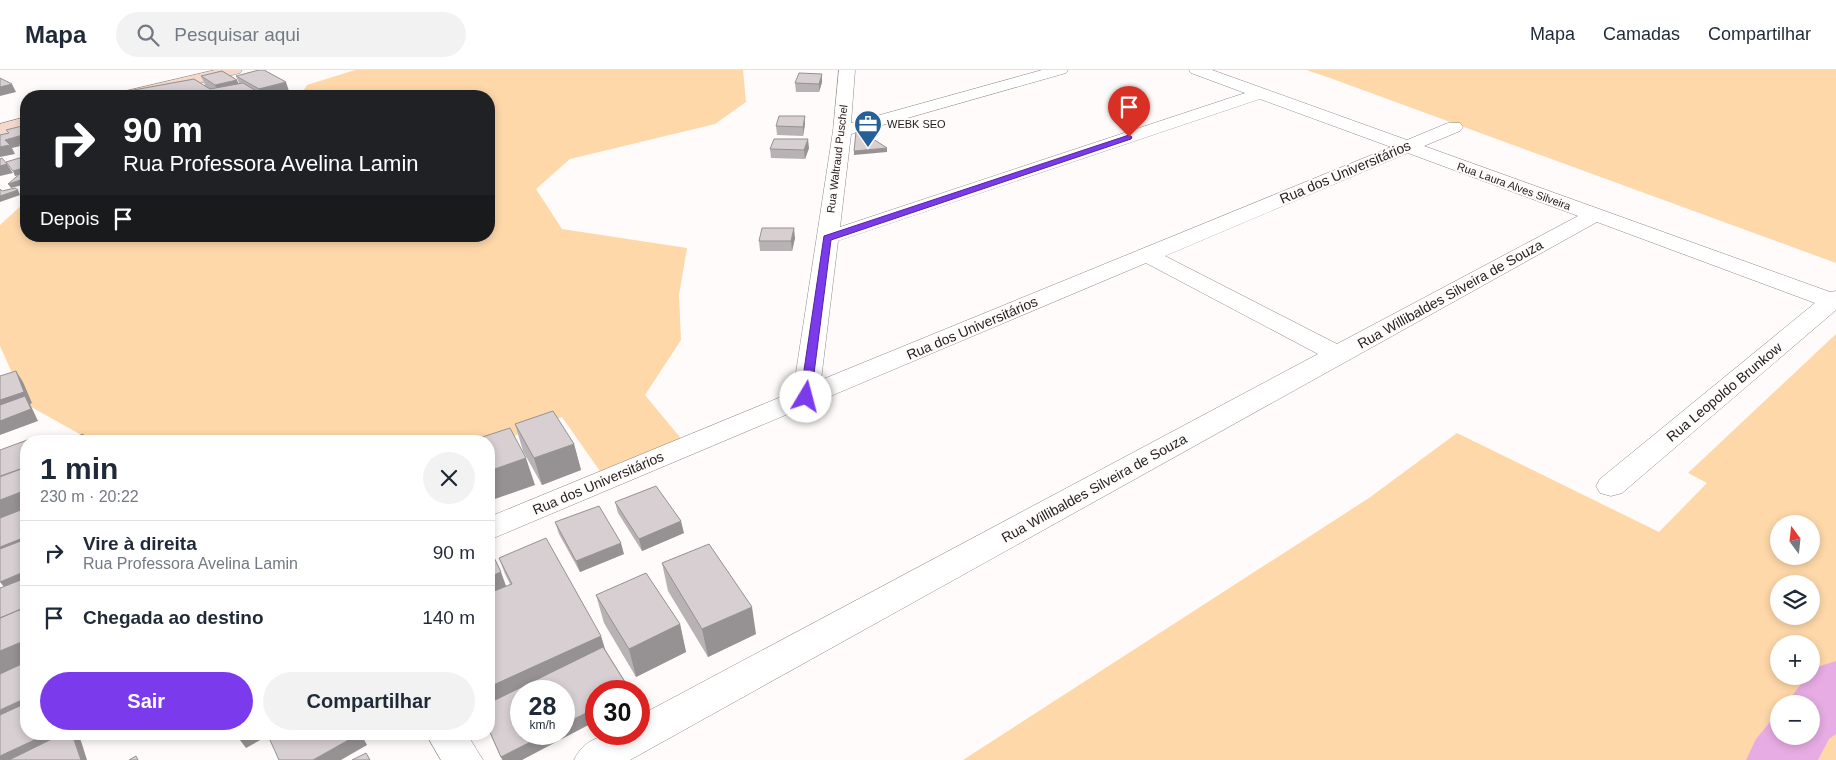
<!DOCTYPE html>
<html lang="pt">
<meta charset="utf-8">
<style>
body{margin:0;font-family:Helvetica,sans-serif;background:#f2f2f3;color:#1f2937;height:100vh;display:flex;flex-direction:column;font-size:19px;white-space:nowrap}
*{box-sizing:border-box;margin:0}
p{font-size:16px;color:#747a83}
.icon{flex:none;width:28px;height:28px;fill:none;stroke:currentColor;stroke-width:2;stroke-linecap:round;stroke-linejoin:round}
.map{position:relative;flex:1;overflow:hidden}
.details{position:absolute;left:20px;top:365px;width:475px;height:305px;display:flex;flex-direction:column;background:#fff;border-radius:20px;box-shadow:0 2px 8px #0003}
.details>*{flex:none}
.guide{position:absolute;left:20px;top:20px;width:475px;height:152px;border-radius:20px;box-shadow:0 2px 8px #0003;background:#202124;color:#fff;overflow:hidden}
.needle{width:32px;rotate:345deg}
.controls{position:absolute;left:1770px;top:445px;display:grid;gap:10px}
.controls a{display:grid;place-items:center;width:50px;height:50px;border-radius:50%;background:#fff;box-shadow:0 2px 8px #0003;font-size:25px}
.speed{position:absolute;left:510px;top:610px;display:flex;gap:10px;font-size:25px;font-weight:700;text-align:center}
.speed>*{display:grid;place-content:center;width:65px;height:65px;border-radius:50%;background:#fff;box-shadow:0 2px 8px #0003;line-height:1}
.speed small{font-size:12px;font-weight:400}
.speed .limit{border:8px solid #d22;background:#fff;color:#111}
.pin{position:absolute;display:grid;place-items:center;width:42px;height:42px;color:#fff;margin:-51px -21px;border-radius:50% 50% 50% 0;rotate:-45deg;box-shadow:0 0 5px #0007}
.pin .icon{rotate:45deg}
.me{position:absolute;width:55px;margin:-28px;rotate:8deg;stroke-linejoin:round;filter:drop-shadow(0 0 4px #0008)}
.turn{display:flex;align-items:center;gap:18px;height:105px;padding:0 20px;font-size:22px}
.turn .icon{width:65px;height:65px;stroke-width:2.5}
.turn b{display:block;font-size:35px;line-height:42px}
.then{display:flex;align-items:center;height:48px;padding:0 20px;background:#0003;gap:10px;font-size:19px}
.round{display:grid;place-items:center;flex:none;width:52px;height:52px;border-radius:26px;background:#f2f2f3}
.summary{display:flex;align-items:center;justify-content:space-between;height:85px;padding:0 20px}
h1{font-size:30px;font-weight:700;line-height:38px}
.primary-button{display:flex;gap:10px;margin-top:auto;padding:10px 20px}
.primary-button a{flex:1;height:58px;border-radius:30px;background:#7c3aed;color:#fff;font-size:20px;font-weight:700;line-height:58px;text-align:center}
.primary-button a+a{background:#f2f2f3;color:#1f2937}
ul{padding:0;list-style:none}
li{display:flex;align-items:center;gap:15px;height:65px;padding:0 20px;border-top:1px solid #e0e1e3}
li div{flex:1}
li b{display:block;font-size:19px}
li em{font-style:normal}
header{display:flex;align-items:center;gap:30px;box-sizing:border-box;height:70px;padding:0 25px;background:#fff;border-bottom:1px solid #e0e1e3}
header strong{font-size:24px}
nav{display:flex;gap:28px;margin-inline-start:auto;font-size:18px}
.search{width:350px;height:45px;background:#f2f2f3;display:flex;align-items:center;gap:12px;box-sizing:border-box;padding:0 18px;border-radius:28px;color:#747a83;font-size:19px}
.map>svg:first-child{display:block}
.green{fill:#fed8a9;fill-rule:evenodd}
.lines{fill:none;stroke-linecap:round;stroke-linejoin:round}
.river{fill:#e7ace3;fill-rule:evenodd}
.street-casing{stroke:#928a89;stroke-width:1}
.secondary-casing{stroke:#928a89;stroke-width:1}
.street{fill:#fff;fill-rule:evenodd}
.secondary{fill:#f4d9cb;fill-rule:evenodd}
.wall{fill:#b9b2b4}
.shaded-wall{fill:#969192}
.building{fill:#d7cfd1;stroke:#969192}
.route{fill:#7c3aed;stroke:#51269a}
.labels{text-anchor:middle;stroke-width:4;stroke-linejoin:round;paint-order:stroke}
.far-poi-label{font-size:11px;fill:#201d1d;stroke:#fefbfa;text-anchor:start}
.far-street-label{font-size:11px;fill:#201d1d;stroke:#fefbfa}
.street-label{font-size:14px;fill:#201d1d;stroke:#fefbfa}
</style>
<header>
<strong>Mapa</strong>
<div class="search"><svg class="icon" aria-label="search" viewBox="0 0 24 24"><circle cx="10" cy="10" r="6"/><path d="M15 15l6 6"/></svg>Pesquisar aqui</div>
<nav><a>Mapa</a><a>Camadas</a><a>Compartilhar</a></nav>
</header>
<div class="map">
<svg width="1836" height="690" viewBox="0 0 1836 690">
<rect width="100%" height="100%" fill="#fefbfa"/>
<!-- green -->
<path class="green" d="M 355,0 L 743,0 L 746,32 L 715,54 L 570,89 L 536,119 L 562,159 L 687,178 L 679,225 L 681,270 L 645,325 L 683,371 L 602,404 L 562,347 L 504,370 L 489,371 L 92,371 L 26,334 L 0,276 L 0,155 L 26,131 L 26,166 L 489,166 L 489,26 L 300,26 L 307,15 Z
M 1306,0 L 1836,0 L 1836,193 L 1330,8 Z
M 1836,264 L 1836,690 L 963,690 L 1369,428 L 1457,363 L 1659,462 L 1707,413 L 1688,403 ZM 1779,454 L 1811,454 L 1811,486 L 1779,486 ZM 1779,514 L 1811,514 L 1811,546 L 1779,546 ZM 1779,574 L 1811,574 L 1811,606 L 1779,606 ZM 1779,634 L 1811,634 L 1811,666 L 1779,666 Z"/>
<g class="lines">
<!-- river -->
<path class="river" d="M 1836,591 L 1836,664 L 1829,669 L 1818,690 L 1746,690 L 1756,669 L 1775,646 L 1779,645 L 1779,666 L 1811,666 L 1811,634 L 1786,634 L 1807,606 L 1811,606 L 1814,598 Z"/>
<!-- street casing -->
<g class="street-casing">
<path id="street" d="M 839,0 L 855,0 L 851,53 L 1042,0 L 1068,0 L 1066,3 L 851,64 L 840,157 L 1245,23 L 1191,3 L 1189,0 L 1212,0 L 1407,70 L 1448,53 L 1460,53 L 1463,57 L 1460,61 L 1424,76 L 1830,222 L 1836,221 L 1836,240 L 1622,423 L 1611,426 L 1600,423 L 1596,416 L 1600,409 L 1815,233 L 1597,152 L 630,690 L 574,690 C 587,663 612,664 639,664 L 639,646 L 1318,284 L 1146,193 L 489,470 L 489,447 L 793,322 L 833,61 ZM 1260,29 L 1391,77 L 821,310 L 838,171 ZM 1408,83 L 1578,146 L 1337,274 L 1165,186 Z
M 426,664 L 467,664 L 483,690 L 441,690 Z"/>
</g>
<!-- secondary casing -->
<g class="secondary-casing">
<path id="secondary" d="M 215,0 L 242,0 L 240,3 L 147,26 L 120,26 L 122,22 Z
M 26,47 L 26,58 L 0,65 L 0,54 Z"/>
</g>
<!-- street -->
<use href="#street" class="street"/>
<!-- secondary -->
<use href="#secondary" class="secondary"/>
</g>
<!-- wall -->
<path class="wall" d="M 201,6 L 239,13 L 236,6 L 290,24 L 282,26 L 131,26 L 128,21 L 205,15 Z
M 822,12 L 819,22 L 796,22 L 795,13 Z
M 805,54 L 803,66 L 777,65 L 776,56 Z
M 809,78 L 805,89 L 771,88 L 770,79 Z
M 795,168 L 792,181 L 760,181 L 759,171 Z
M 515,354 L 574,374 L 581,400 L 542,415 L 523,381 Z
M 615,432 L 684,463 L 642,481 L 618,443 Z
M 555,452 L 624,484 L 580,502 L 559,464 Z
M 489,477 L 506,516 L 510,514 L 505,504 L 499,488 L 601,566 L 605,579 L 631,621 L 596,621 L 522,690 L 502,690 L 489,661 Z
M 662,493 L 756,564 L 708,587 L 668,521 Z
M 596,525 L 680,554 L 686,582 L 636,607 L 604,553 Z"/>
<!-- shaded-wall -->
<path class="shaded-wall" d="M 822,4 L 822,12 L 819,22 L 819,14 Z
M 237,10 L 242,22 L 220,26 L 215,15 Z
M 286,12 L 290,24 L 282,26 L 262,26 L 259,19 Z
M 12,14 L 16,22 L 0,26 L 0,17 Z
M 258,22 L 260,26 L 243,26 Z
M 805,46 L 805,54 L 803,66 L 803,57 Z
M 26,64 L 26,74 L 19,73 L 20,76 L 12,78 L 15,84 L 0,87 L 0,77 L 5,70 Z
M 808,69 L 809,78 L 805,89 L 804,80 Z
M 26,75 L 26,81 L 24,81 L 22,77 Z
M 887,78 L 887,82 L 854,85 L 854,81 Z
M 0,92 L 7,94 L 13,103 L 0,106 Z
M 23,98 L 26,103 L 15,106 L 13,101 Z
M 26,107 L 26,114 L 11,118 L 8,114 Z
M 18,120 L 20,125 L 0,132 L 0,126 Z
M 794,158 L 795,168 L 792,181 L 791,171 Z
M 16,301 L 23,312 L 32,333 L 30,334 L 38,351 L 0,365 L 0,330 Z
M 574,374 L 581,400 L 542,415 L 534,388 Z
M 526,388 L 535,415 L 489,431 L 489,401 Z
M 26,420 L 26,447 L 0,457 L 0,430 Z
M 681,451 L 684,463 L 642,481 L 639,469 Z
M 26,457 L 26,482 L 0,492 L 0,477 L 20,459 Z
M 621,473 L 624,484 L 580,502 L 576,491 Z
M 26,501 L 26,516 L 9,523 L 0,512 Z
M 501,502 L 511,530 L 489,539 L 489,507 Z
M 752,537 L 756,564 L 708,587 L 702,559 Z
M 680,554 L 686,582 L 636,607 L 629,579 Z
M 601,566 L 606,583 L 489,638 L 489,617 Z
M 26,570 L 26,599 L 0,611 L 0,581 Z
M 26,628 L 26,645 L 0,657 L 0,640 Z
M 596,638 L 596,651 L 522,690 L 503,690 L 501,687 L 546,664 L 564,664 L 564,654 Z
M 47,664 L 82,664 L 77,666 L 81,671 L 87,690 L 0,690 L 0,686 Z
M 241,664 L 271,664 L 246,678 L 237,666 Z
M 359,664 L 361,664 L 367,675 L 341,690 L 313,690 Z"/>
<!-- building -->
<path class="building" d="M 259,0 L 264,0 L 286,12 L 259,19 L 236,6 Z
M 222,1 L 237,10 L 215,15 L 201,6 Z
M 799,3 L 822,4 L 819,14 L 795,13 Z
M 0,8 L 12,14 L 0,17 Z
M 194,9 L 210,19 L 243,13 L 258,22 L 243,26 L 135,26 L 128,21 Z
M 779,46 L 805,46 L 803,57 L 776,56 Z
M 26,55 L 26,64 L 5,70 L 10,75 L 0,77 L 0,65 L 9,63 L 6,60 Z
M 861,61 L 887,78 L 854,81 L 856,62 Z
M 774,69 L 808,69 L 804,80 L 770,79 Z
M 26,72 L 26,75 L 22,77 L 19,73 Z
M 26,86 L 26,107 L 24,109 L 8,114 L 23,101 L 23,98 L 13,101 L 6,92 Z
M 2,88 L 7,94 L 0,96 L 0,89 Z
M 15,118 L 18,120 L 0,126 L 0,119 L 2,121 Z
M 762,158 L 794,158 L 791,171 L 759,171 Z
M 16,301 L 24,322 L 0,330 L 0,306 Z
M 25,326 L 31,339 L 0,351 L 0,335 Z
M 553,341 L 574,374 L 534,388 L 515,354 Z
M 510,358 L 526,388 L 489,401 L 489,371 L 470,371 Z
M 83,364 L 88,371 L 68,371 L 68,370 Z
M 30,369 L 31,371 L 26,371 L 26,397 L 0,406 L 0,380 Z
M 26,397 L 26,420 L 0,430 L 0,407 Z
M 656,416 L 681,451 L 639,469 L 615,432 Z
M 599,436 L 621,473 L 576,491 L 555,452 Z
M 26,438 L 26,457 L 20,459 L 23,468 L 0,477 L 0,448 Z
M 546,468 L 601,566 L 489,617 L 489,523 L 512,514 L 499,488 Z
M 26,469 L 26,501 L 0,512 L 0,479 Z
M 709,474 L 752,537 L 702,559 L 662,493 Z
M 489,477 L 501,502 L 489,507 Z
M 646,503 L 680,554 L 629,579 L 596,525 Z
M 26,508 L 26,537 L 0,548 L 0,518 Z
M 26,537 L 26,570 L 0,581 L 0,548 Z
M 603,577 L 630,620 L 628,621 L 596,621 L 596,638 L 564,654 L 564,621 L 521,621 L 521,664 L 546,664 L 501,687 L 489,660 L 489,633 Z
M 26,592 L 26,628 L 0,640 L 0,604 Z
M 26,633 L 26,664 L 47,664 L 0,686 L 0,645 Z
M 62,664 L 72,664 L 81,690 L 9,690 Z
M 276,664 L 359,664 L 313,690 L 279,690 L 269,668 Z
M 366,683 L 370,690 L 352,690 Z
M 136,686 L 138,690 L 129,690 Z"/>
<!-- route -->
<path class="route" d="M 1129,65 L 1132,67 L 1131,69 L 831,170 L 811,327 L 806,330 L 802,329 L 800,327 L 824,166 Z"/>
<!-- icons -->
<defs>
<g id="office-pin" transform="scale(1.4375)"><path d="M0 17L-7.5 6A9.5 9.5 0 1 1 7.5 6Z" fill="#276098" stroke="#fefbfa"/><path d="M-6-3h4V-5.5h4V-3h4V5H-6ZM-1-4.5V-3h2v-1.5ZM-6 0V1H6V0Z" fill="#fff"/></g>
</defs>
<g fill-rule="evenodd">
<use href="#office-pin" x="868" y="54"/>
</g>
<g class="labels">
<!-- far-poi labels -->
<g class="far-poi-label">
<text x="887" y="58">WEBK SEO</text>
</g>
<!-- far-street labels -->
<g class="far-street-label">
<text transform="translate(837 89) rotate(-83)" y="4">Rua Waltraud Puschel</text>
<text transform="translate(1514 116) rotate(20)" y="4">Rua Laura Alves Silveira</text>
</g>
<!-- street labels -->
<g class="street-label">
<text transform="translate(1345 102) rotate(-23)" y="5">Rua dos Universitários</text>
<text transform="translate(1450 224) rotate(-29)" y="5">Rua Willibaldes Silveira de Souza</text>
<text transform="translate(972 258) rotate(-23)" y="5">Rua dos Universitários</text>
<text transform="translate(1724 322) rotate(-40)" y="5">Rua Leopoldo Brunkow</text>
<text transform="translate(598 413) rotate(-23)" y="5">Rua dos Universitários</text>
<text transform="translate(1094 418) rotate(-29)" y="5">Rua Willibaldes Silveira de Souza</text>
</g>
</g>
</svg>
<div class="controls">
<a><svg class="needle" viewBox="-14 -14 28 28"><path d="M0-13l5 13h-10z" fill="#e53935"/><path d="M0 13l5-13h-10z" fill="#747a83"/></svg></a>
<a><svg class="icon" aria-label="layers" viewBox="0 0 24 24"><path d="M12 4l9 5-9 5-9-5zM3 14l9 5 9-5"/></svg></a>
<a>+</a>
<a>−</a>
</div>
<div class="speed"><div>28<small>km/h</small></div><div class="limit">30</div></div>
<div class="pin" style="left:1129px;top:67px;background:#d93025"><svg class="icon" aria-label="arrive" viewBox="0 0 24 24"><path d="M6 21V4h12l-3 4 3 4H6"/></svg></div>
<svg class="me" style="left:806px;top:327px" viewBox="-20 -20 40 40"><circle r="19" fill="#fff"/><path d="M0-13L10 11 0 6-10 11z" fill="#7c3aed"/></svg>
<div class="guide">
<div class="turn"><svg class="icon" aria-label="right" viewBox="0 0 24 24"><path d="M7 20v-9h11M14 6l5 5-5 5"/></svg><div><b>90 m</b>Rua Professora Avelina Lamin</div></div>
<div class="then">Depois<svg class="icon" aria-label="arrive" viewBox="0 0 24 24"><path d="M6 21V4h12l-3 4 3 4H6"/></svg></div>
</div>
<section class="details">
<div class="summary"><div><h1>1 min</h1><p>230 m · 20:22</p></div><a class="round"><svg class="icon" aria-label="close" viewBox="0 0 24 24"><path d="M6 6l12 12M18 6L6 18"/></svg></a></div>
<ul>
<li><svg class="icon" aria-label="right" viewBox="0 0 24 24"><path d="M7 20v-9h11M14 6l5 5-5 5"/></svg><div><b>Vire à direita</b><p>Rua Professora Avelina Lamin</p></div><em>90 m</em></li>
<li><svg class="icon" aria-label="arrive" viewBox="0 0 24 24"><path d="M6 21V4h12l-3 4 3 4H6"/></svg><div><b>Chegada ao destino</b></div><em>140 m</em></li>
</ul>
<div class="primary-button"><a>Sair</a><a>Compartilhar</a></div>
</section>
</div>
